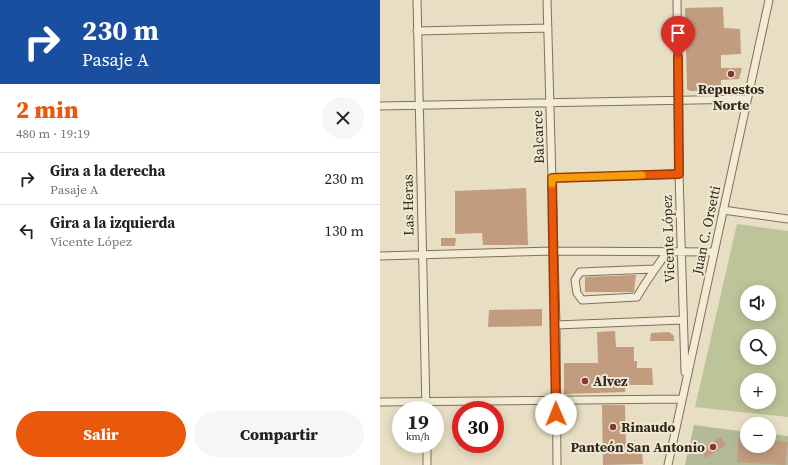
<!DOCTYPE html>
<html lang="es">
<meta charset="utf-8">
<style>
body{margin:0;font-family:"Source Serif 4",serif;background:#f6f6f6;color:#222;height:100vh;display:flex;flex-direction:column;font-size:15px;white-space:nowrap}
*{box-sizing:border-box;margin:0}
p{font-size:13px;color:#767676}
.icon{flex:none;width:22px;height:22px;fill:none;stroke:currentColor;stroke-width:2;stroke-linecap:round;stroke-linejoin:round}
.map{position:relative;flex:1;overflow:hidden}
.sheet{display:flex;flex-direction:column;background:#fff;width:380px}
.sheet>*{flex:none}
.guide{background:#1a4fa0;color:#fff;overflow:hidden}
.tools{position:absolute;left:360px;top:285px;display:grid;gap:8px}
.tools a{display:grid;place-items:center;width:36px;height:36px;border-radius:50%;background:#fff;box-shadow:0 2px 10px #0003;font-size:20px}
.speed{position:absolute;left:12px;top:401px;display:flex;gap:8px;font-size:20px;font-weight:700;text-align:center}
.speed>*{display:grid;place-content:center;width:52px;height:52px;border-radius:50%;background:#fff;box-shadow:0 2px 10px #0003;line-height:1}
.speed small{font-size:10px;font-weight:400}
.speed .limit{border:6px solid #d22;background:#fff;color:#111}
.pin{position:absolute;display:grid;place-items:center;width:34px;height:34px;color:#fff;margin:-41px -17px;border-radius:50% 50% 50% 0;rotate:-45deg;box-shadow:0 0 4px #0007}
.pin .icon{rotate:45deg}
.me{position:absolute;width:44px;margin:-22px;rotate:359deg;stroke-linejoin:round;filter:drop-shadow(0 0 3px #0008)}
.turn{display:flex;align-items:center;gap:14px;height:84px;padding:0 16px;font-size:18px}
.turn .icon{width:52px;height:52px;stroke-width:2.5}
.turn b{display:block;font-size:28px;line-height:34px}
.round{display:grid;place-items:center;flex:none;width:42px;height:42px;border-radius:21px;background:#f6f6f6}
.overview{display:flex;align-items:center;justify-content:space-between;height:68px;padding:0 16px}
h1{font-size:24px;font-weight:800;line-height:30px;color:#ea580c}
.cta{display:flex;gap:8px;margin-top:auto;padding:8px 16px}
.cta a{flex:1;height:46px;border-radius:24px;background:#ea580c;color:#fff;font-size:16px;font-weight:800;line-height:46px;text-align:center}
.cta a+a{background:#f6f6f6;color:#222}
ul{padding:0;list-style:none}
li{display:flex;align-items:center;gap:12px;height:52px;padding:0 16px;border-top:1px solid #e0e0e0}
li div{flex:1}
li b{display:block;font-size:15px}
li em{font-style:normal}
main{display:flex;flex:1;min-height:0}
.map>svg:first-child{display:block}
.green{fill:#bdc499;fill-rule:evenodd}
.cemetery{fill:#b4b997}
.building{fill:#c19c7e}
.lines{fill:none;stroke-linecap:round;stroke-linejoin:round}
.minor-casing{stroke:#7f705c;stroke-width:9}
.minor{stroke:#f3ebd5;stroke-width:7}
.route-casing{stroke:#983908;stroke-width:10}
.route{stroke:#ea580c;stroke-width:7}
.slow{stroke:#f59e0b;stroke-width:7}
.poi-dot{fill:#863634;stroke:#f0e8d2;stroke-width:1.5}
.labels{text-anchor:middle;stroke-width:4;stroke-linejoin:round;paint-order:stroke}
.poi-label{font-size:14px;font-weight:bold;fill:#31281e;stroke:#f0e8d2;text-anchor:start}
.street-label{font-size:14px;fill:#31281e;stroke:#f0e8d2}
</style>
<main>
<section class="sheet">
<div class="guide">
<div class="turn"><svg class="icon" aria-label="right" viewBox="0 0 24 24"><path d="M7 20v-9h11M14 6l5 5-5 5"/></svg><div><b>230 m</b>Pasaje A</div></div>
</div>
<div class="overview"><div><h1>2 min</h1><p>480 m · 19:19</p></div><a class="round"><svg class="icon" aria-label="close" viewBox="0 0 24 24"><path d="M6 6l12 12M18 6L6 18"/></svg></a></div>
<ul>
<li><svg class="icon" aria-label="right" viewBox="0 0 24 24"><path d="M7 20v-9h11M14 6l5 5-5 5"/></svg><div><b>Gira a la derecha</b><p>Pasaje A</p></div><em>230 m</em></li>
<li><svg class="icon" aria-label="left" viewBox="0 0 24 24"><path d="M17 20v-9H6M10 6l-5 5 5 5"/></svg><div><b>Gira a la izquierda</b><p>Vicente López</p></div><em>130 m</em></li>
</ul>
<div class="cta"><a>Salir</a><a>Compartir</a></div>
</section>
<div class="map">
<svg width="408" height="465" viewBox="0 0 408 465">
<rect width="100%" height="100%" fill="#e7dec3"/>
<!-- green -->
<path class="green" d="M 357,224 L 408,231 L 408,417 L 315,407 ZM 367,292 L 389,292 L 389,314 L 367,314 ZM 367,336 L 389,336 L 389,358 L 367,358 ZM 367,380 L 389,380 L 389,402 L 367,402 Z"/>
<!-- cemetery -->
<path class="cemetery" d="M 314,425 L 367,432 L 367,446 L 389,446 L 389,434 L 408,436 L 408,465 L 305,465 Z"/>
<!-- building -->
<path class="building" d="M 343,7 L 344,28 L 360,29 L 361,54 L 341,55 L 341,68 L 362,68 L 359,79 L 341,80 L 341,90 L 310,91 L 307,89 L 305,8 Z
M 146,188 L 148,245 L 103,245 L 102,233 L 75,234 L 75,191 Z
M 61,238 L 76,238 L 75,246 L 61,246 Z
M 256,275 L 254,292 L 205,292 L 205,277 Z
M 162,309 L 162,326 L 108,327 L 109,310 Z
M 235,331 L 236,347 L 254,347 L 254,361 L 257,361 L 257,368 L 272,368 L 273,385 L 246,385 L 245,392 L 184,394 L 184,363 L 218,363 L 217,332 Z
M 289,332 L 294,336 L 294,341 L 270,341 L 271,333 Z
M 222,405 L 245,405 L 246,450 L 262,450 L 263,464 L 223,465 Z
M 341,437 L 346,445 L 326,458 L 321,450 Z
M 359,437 L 367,438 L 367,446 L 393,446 L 394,440 L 408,442 L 405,465 L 357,462 Z"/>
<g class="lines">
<!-- minor casing -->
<g class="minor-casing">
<path id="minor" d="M 37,0 L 46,410
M 167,0 L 176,325 L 177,465
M 297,0 L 299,174 L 305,372
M 37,31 L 168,28
M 0,106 L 367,99
M 172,178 L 299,174
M 343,210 L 408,219
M 0,256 L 173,251 L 334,252
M 274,269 L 200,272 L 195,280 L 197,293 L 202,300 L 257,297 C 266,281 277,266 288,251
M 176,325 L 303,320
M 0,402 L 302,399
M 47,444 L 47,465
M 288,465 L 389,0"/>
</g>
<!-- minor -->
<use href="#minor" class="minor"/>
</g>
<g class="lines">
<!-- route casing -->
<g class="route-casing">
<path id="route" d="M 176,414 L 172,178 L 299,174 L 298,57"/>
</g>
<!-- route -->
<use href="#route" class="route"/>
<!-- slow -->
<path class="slow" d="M 172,184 L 172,178 L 262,175"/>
</g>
<!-- markers -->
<g class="poi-dot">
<circle cx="351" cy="74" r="4"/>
<circle cx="205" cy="381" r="4"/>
<circle cx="233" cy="427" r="4"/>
<circle cx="333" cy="447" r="4"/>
</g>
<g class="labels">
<!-- poi labels -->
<g class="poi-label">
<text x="351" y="94" text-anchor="middle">Repuestos<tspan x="351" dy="16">Norte</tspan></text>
<text x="213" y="386">Alvez</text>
<text x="241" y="432">Rinaudo</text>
<text x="325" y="452" text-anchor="end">Panteón San Antonio</text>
</g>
<!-- street labels -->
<g class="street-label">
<text transform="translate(158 137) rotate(-92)" y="5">Balcarce</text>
<text transform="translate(28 205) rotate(-91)" y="5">Las Heras</text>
<text transform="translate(326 230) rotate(-78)" y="5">Juan C. Orsetti</text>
<text transform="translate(288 239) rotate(-92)" y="5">Vicente López</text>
</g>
</g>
</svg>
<div class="tools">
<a><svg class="icon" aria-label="sound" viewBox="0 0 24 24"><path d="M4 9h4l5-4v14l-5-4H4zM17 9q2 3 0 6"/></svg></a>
<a><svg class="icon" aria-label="search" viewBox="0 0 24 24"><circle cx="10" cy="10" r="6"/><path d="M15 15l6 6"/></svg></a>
<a>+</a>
<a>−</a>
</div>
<div class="speed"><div>19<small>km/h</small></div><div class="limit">30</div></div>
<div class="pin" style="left:298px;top:57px;background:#d93025"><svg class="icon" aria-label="arrive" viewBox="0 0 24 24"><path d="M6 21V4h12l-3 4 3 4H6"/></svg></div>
<svg class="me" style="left:176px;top:414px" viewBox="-20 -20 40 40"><circle r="19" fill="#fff"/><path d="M0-13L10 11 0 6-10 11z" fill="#ea580c"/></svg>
</div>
</main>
